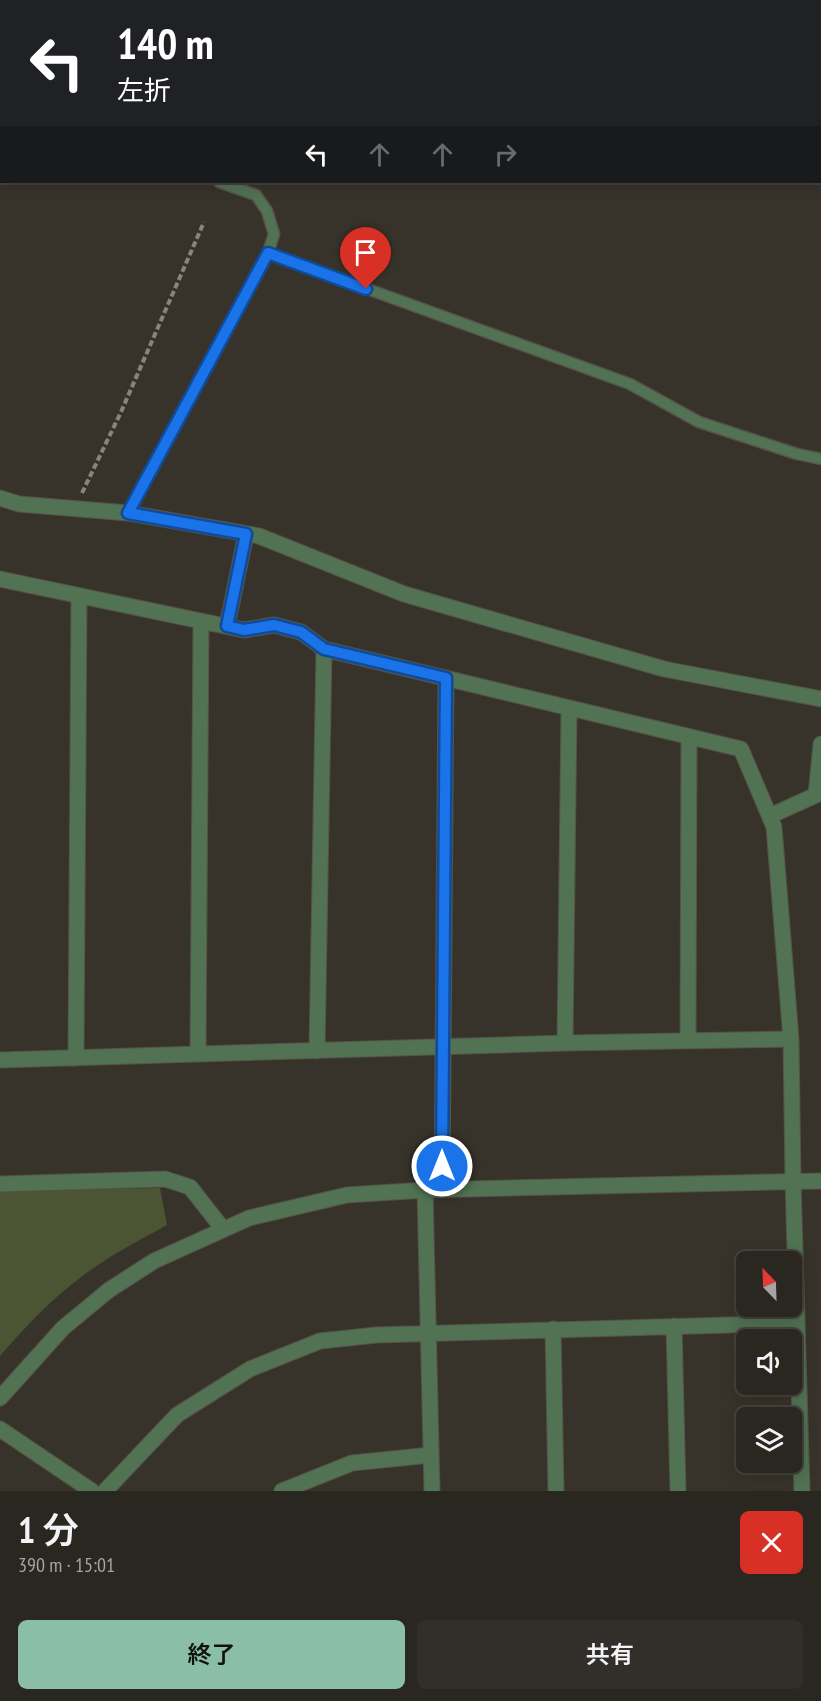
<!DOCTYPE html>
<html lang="ja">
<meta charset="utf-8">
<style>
body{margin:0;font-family:"PT Sans Narrow","Noto Sans JP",sans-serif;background:#322e29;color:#f1f3f6;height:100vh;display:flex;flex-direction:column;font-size:22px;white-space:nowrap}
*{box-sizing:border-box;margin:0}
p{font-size:20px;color:#a5a5a5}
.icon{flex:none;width:33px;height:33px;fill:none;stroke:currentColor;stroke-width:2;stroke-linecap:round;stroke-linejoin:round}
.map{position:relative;height:1491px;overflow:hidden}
.details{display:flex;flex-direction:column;background:#2a2620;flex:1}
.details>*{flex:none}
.guide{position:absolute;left:0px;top:0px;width:822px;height:183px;box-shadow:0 3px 15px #0003,0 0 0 2px #46433e;background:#202124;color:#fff;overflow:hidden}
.needle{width:39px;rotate:337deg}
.controls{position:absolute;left:736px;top:1251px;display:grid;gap:12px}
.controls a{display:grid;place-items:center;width:66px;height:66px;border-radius:9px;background:#2a2620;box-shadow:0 3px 15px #0003,0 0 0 2px #46433e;font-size:30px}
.pin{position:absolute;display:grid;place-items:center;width:51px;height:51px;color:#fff;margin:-62px -26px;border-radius:50% 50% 50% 0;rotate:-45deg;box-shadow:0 0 6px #0007}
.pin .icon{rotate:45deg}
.me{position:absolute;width:66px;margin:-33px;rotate:0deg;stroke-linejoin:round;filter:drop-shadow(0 0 4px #0008)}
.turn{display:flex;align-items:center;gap:21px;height:126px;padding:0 18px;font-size:27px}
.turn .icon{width:78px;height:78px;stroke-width:2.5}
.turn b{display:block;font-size:42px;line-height:51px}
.lanes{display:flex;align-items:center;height:57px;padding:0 18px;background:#0003;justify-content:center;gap:30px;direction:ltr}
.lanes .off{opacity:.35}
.round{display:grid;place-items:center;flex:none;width:63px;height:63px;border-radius:9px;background:#322e29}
.headline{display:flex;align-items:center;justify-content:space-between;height:102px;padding:0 18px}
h1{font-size:36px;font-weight:600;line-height:45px}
.cta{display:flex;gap:12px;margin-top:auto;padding:12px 18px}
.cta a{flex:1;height:69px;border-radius:9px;background:#8abfa5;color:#111;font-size:24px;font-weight:600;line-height:69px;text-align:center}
.cta a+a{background:#322e29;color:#f1f3f6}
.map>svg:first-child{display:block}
.green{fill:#4b5534}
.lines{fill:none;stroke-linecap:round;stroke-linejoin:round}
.service-casing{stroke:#565149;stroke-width:13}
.minor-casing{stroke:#565149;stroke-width:17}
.tertiary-casing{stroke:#565149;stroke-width:17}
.trunk-casing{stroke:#565149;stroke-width:19}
.path{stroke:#88847c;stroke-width:4;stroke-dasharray:6 3;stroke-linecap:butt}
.service{stroke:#517253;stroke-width:10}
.minor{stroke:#517253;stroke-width:15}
.tertiary{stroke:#517253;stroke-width:15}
.trunk{stroke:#6cba76;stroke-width:16}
.route-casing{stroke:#114b97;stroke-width:15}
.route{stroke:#1a73e8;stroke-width:10}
</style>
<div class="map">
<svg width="821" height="1491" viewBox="0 0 821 1491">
<rect width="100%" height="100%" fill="#38332a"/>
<!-- green -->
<path class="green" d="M 160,1188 L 167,1225 C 132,1244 96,1263 65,1290 C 42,1309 20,1333 0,1356 L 0,1191 Z"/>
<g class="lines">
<!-- service casing -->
<g class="service-casing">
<path id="service" d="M 219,182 L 256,195 L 267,211 L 274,234 L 268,253
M 128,513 L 268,253 L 630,384 L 699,422 L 797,454 L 821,459"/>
</g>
<!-- minor casing -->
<g class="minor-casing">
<path id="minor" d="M 655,0 L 657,2
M 820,145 L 821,146
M 0,498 L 19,504 L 128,513 L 259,536 L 404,594 L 664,669 L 821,699
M 0,579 L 244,630 L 274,625 L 301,632 L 324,649 L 741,749 L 774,827 L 791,1039 L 793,1181 L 802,1491
M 227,626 L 246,534
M 770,816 L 816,795 L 821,744
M 688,1041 L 689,737
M 565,1043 L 569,708
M 317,1051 L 324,649
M 198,1054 L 201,621
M 76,1058 L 79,596
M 0,1060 L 565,1043 L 791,1039
M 0,1184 L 165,1179 L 190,1187 L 223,1229
M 425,1190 L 432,1491
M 442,1190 L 446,678
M 674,1326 L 678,1491
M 553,1329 L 556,1491
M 0,1429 L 92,1491
M 105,1491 L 177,1415 L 250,1369 L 320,1341 L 376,1335 L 796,1323
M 282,1491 L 352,1463 L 431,1455"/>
</g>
<!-- tertiary casing -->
<g class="tertiary-casing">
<path id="tertiary" d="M 0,1398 L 63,1328 L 109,1290 L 154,1261 L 249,1218 L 347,1195 L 425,1190 L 821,1181"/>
</g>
<!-- trunk casing -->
<g class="trunk-casing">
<path id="trunk" d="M 803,0 L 804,2
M 820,37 L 821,38"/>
</g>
<!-- path -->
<path class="path" d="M 82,493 L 121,412 L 204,222"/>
<!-- service -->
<use href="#service" class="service"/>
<!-- minor -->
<use href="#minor" class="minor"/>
<!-- tertiary -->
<use href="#tertiary" class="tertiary"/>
<!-- trunk -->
<use href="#trunk" class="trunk"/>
</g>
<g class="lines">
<!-- route casing -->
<g class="route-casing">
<path id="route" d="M 366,289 L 268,253 L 128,513 L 246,534 L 227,626 L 244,630 L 274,625 L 301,632 L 324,649 L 446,678 L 442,1166"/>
</g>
<!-- route -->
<use href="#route" class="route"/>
</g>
</svg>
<div class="controls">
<a><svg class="needle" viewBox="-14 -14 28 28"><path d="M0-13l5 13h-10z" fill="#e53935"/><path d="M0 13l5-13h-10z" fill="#a5a5a5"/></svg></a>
<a><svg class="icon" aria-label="sound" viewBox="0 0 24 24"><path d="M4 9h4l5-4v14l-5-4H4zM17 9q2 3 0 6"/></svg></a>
<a><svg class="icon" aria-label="layers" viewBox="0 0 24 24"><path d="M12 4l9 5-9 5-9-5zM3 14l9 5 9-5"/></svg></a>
</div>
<div class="pin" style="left:366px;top:289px;background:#d93025"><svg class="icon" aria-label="arrive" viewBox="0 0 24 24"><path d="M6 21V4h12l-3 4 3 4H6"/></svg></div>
<svg class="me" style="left:442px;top:1166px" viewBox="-20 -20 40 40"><circle r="17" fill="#1a73e8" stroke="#fff" stroke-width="3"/><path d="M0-11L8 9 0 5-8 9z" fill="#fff"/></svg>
<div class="guide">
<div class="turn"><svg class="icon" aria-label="left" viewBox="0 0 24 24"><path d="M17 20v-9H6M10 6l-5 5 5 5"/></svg><div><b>140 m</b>左折</div></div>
<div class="lanes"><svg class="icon" aria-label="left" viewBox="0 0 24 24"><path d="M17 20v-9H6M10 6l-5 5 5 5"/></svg><svg class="icon off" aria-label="ahead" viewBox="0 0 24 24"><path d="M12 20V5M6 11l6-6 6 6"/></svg><svg class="icon off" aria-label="ahead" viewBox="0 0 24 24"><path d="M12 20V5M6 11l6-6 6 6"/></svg><svg class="icon off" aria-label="right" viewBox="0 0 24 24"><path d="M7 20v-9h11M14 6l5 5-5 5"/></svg></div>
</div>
</div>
<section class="details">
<div class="headline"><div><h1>1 分</h1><p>390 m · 15:01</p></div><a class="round" style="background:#d93025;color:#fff"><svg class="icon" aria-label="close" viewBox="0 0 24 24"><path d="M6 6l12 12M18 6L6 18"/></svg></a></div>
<div class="cta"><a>終了</a><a>共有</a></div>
</section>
